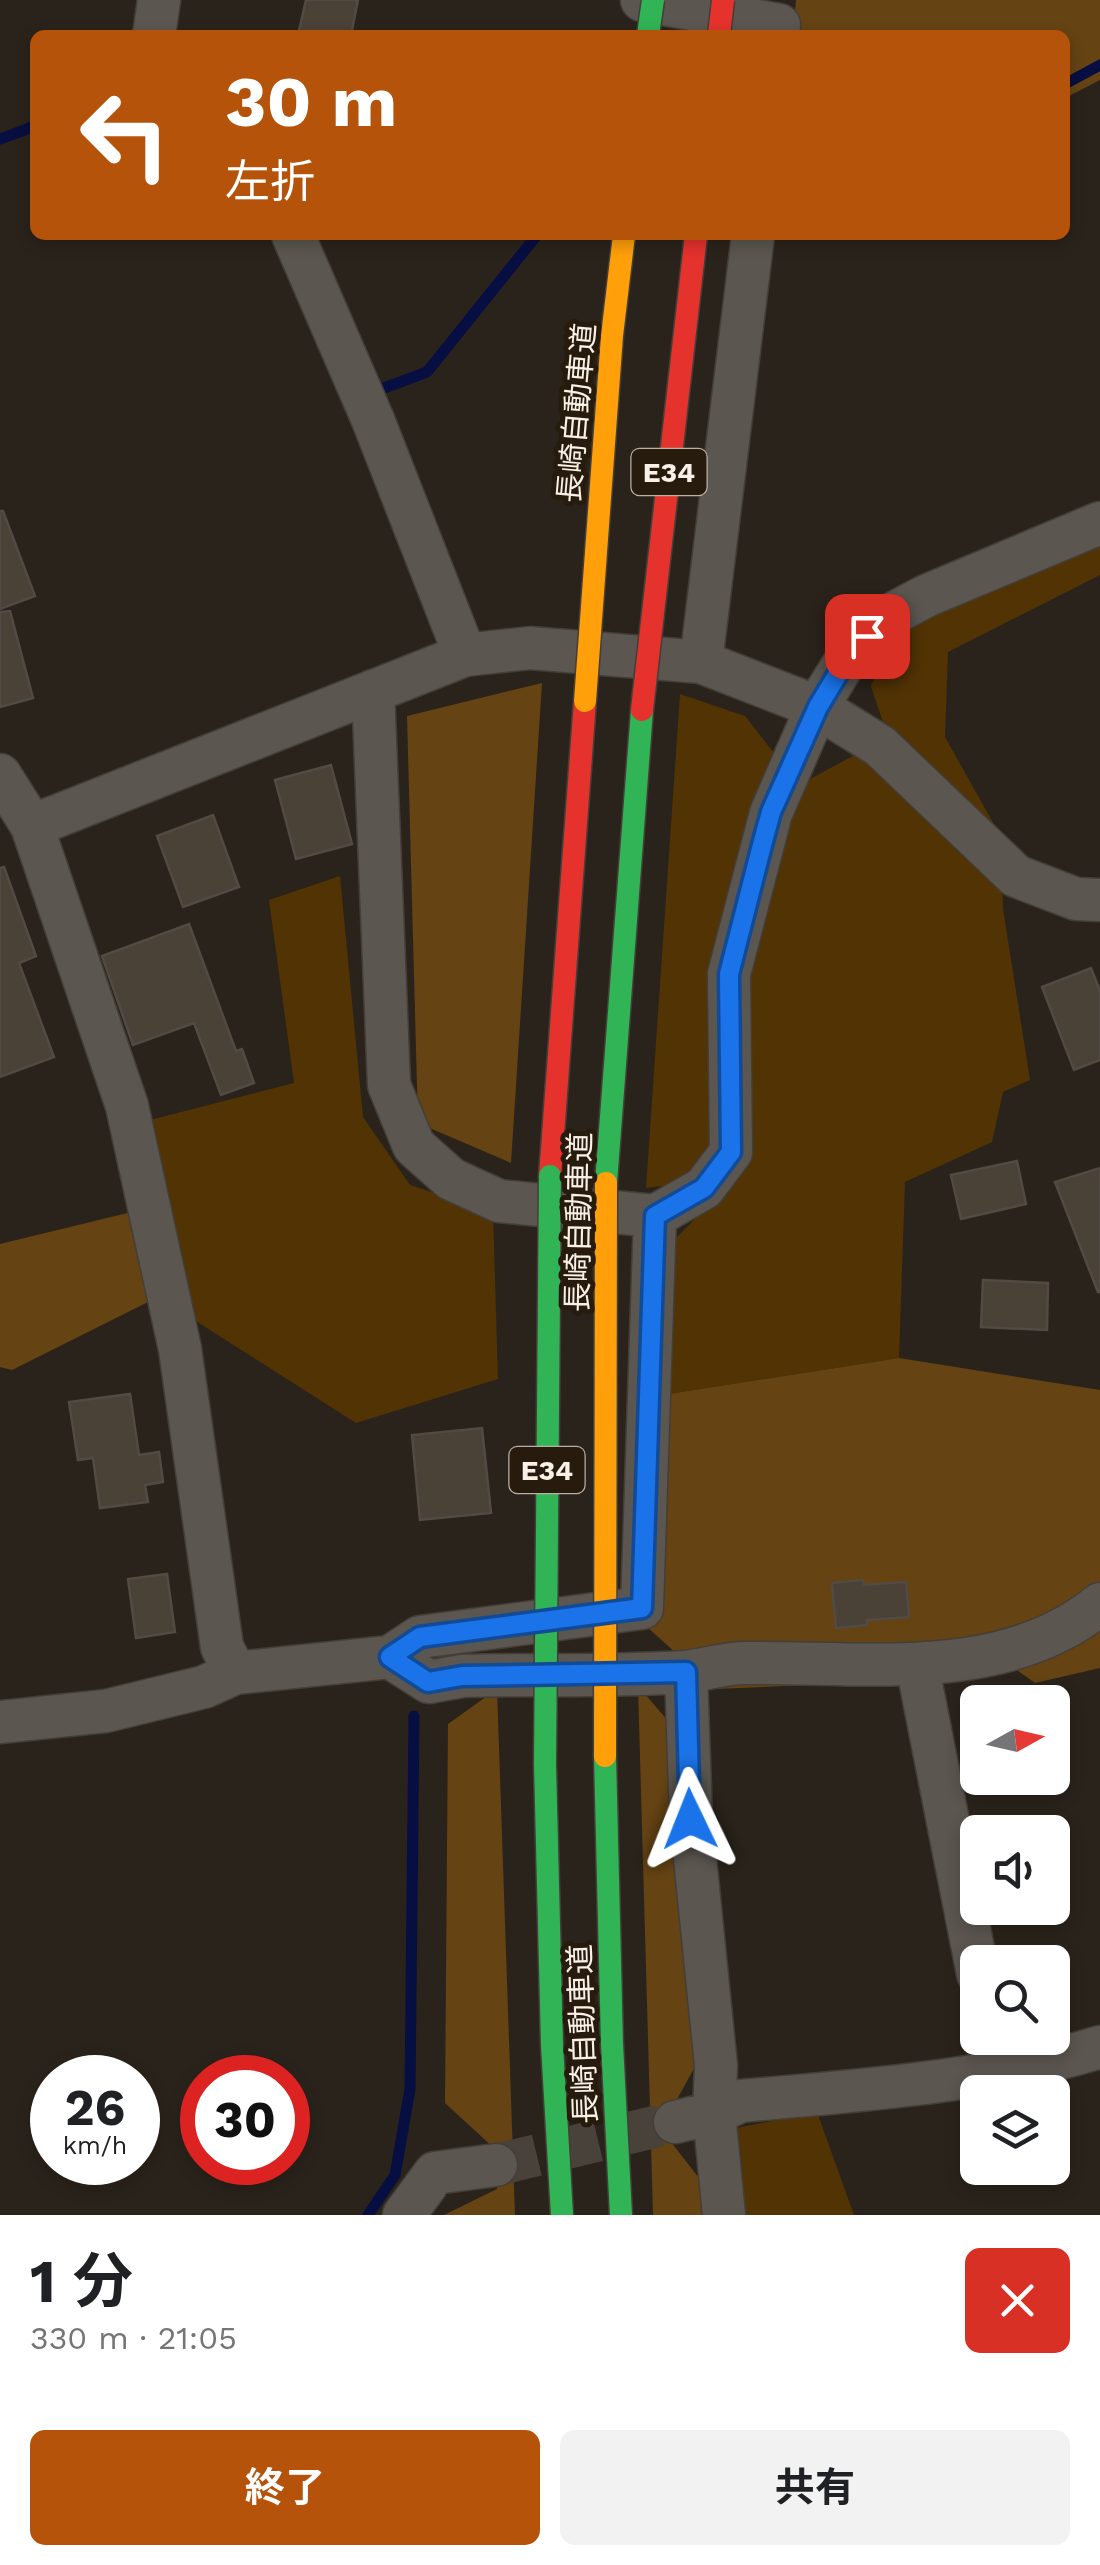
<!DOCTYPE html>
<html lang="ja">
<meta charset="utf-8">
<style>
body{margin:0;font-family:"Work Sans","Noto Sans JP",sans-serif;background:#f2f2f2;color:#202124;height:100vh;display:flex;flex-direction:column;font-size:38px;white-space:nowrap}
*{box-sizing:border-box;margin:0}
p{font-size:32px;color:#757577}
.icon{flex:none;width:55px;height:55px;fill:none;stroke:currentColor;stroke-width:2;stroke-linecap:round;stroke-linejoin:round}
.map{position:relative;height:2215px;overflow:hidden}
.panel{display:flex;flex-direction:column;background:#fff;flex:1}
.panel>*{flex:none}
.top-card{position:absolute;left:30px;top:30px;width:1040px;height:210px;border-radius:15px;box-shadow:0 5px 15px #0003;background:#b45309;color:#fff;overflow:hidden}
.needle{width:65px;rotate:82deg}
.tools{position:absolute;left:960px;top:1685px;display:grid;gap:20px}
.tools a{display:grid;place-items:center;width:110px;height:110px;border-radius:15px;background:#fff;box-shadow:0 5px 15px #0003;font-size:50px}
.speed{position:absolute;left:30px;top:2055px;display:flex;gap:20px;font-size:50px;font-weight:700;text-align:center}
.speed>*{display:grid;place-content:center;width:130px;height:130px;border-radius:50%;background:#fff;box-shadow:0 5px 15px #0003;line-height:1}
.speed small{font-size:25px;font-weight:400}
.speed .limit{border:15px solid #d22;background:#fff;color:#111}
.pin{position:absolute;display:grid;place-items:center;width:85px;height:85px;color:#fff;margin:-42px;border-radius:20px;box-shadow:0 5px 15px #0006}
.me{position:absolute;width:110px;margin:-55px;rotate:358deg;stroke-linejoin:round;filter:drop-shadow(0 0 8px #0008)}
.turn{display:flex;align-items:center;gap:35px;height:210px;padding:0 30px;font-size:45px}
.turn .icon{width:130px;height:130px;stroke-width:2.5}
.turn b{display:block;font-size:70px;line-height:85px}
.round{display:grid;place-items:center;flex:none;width:105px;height:105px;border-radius:15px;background:#f2f2f2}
.overview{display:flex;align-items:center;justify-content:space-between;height:170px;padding:0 30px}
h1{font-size:60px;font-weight:700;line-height:75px}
.cta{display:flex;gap:20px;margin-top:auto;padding:20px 30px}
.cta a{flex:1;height:115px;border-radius:15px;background:#b45309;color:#fff;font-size:40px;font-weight:700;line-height:115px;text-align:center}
.cta a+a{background:#f2f2f2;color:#202124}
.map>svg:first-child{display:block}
.green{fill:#523304}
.forest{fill:#654313}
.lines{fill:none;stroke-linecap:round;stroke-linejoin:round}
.stream{stroke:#070e41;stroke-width:11}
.building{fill:#4a4137;stroke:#514b45;stroke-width:2.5}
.street-tunnel{stroke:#49423a;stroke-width:42;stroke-dasharray:42 21;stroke-linecap:butt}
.street-casing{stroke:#443e38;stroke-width:45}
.fast-casing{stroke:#443e38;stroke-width:25}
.jam-casing{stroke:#443e38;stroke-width:25}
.street{stroke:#5b5650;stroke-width:42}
.fast{stroke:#30b455;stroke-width:22}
.jam{stroke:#e5322d;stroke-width:22}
.fast-bridge-casing{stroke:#443e38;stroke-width:25;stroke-linecap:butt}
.slow-bridge-casing{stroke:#443e38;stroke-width:25;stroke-linecap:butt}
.jam-bridge-casing{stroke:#443e38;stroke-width:25;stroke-linecap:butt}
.fast-bridge{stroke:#30b455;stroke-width:22}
.slow-bridge{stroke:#ff9f0a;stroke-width:22}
.jam-bridge{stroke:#e5322d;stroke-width:22}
.route-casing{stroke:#114b97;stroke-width:25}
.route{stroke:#1a73e8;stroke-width:18}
.labels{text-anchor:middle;stroke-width:10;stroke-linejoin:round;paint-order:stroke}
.shield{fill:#261b0c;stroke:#bab0a5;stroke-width:2.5}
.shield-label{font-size:28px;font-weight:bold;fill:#f9f0e7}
.street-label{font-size:30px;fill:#f9f0e7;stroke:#261b0c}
</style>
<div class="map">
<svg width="1100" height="2215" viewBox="0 0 1100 2215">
<rect width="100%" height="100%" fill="#2a231b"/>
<!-- green -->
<path class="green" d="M 1100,540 L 1100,575 L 948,652 L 945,737 L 1001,837 L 1003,909 L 1030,1080 L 1003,1092 L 992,1142 L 905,1182 L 899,1358 L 656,1396 L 669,1245 L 737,1177 L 646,1188 L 680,694 L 745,716 L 799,785 L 888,737 L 871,686 L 899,621 Z
M 340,876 L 363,1117 L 410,1185 L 493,1212 L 498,1379 L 356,1423 L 158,1297 L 131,1125 L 294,1083 L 269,900 Z
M 817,2112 L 854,2215 L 742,2215 L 737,2128 Z"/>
<!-- forest -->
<path class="forest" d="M 796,0 L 1100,0 L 1100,80 L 1065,98 L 1065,35 L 793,35 Z
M 542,683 L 511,1163 L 418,1123 L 407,716 Z
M 144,1209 L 158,1297 L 12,1370 L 0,1367 L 0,1244 Z
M 899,1358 L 1100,1390 L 1100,1668 L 1035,1683 L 1011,1666 L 909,1681 L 716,1689 L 647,1627 L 656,1396 Z
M 638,1686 L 676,1730 L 699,2059 L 661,2129 L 709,2191 L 710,2215 L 653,2215 Z
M 497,1689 L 515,2215 L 444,2215 L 497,2189 L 495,2149 L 445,2103 L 448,1724 Z"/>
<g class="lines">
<!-- stream -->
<path class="stream" d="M 1065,84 L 1100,65
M 0,139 L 35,126
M 374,386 L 376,391 L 427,372 L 537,235
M 368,2215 L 395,2175 L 410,2089 L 414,1716"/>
</g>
<!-- building -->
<path class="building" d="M 306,0 L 358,0 L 351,35 L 298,35 Z
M 0,511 L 3,511 L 35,596 L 0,609 Z
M 10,611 L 33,698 L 0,707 L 0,612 Z
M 331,765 L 352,844 L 296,859 L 275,780 Z
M 213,815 L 239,887 L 183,907 L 157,836 Z
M 4,867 L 36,956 L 19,963 L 54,1057 L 0,1077 L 0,868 Z
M 189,924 L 236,1051 L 242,1049 L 254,1083 L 221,1095 L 194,1023 L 133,1045 L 102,956 Z
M 1091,968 L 1100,991 L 1100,1060 L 1074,1070 L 1042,987 Z
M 1017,1161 L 1026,1204 L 961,1219 L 951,1175 Z
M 1100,1168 L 1100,1292 L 1098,1292 L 1055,1182 Z
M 983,1280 L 1048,1283 L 1047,1330 L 981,1327 Z
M 130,1394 L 139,1455 L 159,1452 L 163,1482 L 145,1485 L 148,1502 L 100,1508 L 93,1458 L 78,1460 L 69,1402 Z
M 482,1428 L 491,1513 L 420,1520 L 412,1435 Z
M 167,1574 L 175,1632 L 136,1638 L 128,1579 Z
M 863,1580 L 864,1585 L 906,1582 L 909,1617 L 867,1620 L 867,1625 L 836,1628 L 832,1583 Z"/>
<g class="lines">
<!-- street-tunnel -->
<path class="street-tunnel" d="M 496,2165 L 675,2122"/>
<!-- street casing -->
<g class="street-casing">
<path id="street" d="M 642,0 L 779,25 L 778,35
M 154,35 L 159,0
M 293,235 L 373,420 L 465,655
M 701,662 L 753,235
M 373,691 L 389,1085 L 414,1146 L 451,1179 L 499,1201 L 655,1216 L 704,1188 L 731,1152 L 729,974 L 771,813 L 817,707 L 851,652 L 883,619 L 926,596 L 1100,523
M 0,775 L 32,826 L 465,655 L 530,648 L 701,662 L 817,707 L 880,746 L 1016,876 L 1076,899 L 1100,900
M 32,826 L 127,1106 L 180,1349 L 222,1647 L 235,1673
M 390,1657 L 420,1637 L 642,1608 L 655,1216
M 917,1664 L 978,1974
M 686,1672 L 691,1819 L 716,2066 L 714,2113 L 724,2215
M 0,1722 L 106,1711 L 204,1687 L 235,1673 L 390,1657 L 429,1682 L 462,1676 C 536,1674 611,1677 684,1672 C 705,1670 724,1663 745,1663 C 862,1661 1003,1684 1100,1604
M 675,2122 L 714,2113 L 741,2101 C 862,2090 983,2083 1100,2047
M 404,2215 L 435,2173 L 496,2165"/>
</g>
<!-- fast casing -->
<g class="fast-casing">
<path id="fast" d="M 606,1183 L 642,710
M 605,1756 L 612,2044 L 621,2215
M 545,1764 L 552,2045 L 562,2215"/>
</g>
<!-- jam casing -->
<g class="jam-casing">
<path id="jam" d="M 550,1176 L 585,701"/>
</g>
<!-- street -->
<use href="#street" class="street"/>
<!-- fast -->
<use href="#fast" class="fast"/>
<!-- jam -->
<use href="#jam" class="jam"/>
<!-- fast-bridge casing -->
<g class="fast-bridge-casing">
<path id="fast-bridge" d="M 648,35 L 653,0
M 545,1764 L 550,1176"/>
</g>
<!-- slow-bridge casing -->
<g class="slow-bridge-casing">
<path id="slow-bridge" d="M 585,701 L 612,336 L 624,235
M 605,1756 L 606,1183"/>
</g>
<!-- jam-bridge casing -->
<g class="jam-bridge-casing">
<path id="jam-bridge" d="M 719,35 L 723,0
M 642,710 L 696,235"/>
</g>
<!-- fast-bridge -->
<use href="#fast-bridge" class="fast-bridge"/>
<!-- slow-bridge -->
<use href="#slow-bridge" class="slow-bridge"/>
<!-- jam-bridge -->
<use href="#jam-bridge" class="jam-bridge"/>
</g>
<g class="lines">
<!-- route casing -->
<g class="route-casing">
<path id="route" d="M 690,1819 L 686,1672 L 462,1676 L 428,1682 L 390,1657 L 420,1637 L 642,1608 L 655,1216 L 704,1188 L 731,1152 L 729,974 L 762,845 L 771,812 L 818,707 L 851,652 L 867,636"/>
</g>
<!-- route -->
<use href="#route" class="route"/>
</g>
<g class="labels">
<!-- shield labels -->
<g class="shield">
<rect x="631.5" y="449" width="75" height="46" rx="8"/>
<rect x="509.5" y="1447" width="75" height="46" rx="8"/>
</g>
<g class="shield-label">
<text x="669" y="482">E34</text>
<text x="547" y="1480">E34</text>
</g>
<!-- street labels -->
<g class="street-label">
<text transform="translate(577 413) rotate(-85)" y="10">長崎自動車道</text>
<text transform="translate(579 1222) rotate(-89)" y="10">長崎自動車道</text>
<text transform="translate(583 2034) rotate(-92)" y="10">長崎自動車道</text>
</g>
</g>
</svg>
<div class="tools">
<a><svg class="needle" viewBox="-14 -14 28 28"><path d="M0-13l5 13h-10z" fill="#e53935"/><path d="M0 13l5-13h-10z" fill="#757577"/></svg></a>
<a><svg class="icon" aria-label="sound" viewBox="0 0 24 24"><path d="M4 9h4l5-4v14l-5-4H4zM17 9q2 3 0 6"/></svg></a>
<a><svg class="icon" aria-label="search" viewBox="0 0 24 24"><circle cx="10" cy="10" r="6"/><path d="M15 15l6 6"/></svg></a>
<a><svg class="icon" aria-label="layers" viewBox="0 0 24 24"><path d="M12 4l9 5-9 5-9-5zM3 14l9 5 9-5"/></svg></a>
</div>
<div class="speed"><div>26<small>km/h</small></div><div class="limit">30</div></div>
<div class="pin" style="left:867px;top:636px;background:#d93025"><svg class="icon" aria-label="arrive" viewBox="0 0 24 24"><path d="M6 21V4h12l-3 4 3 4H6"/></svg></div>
<svg class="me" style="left:690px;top:1819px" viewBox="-20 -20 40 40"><path d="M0-17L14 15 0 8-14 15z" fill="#1a73e8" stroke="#fff" stroke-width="4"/></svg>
<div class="top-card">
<div class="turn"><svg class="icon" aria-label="left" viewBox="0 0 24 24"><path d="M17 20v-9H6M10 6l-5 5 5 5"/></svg><div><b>30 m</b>左折</div></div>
</div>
</div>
<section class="panel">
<div class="overview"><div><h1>1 分</h1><p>330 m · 21:05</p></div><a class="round" style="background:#d93025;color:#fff"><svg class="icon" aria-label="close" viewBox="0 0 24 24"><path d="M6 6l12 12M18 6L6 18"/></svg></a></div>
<div class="cta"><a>終了</a><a>共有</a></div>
</section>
